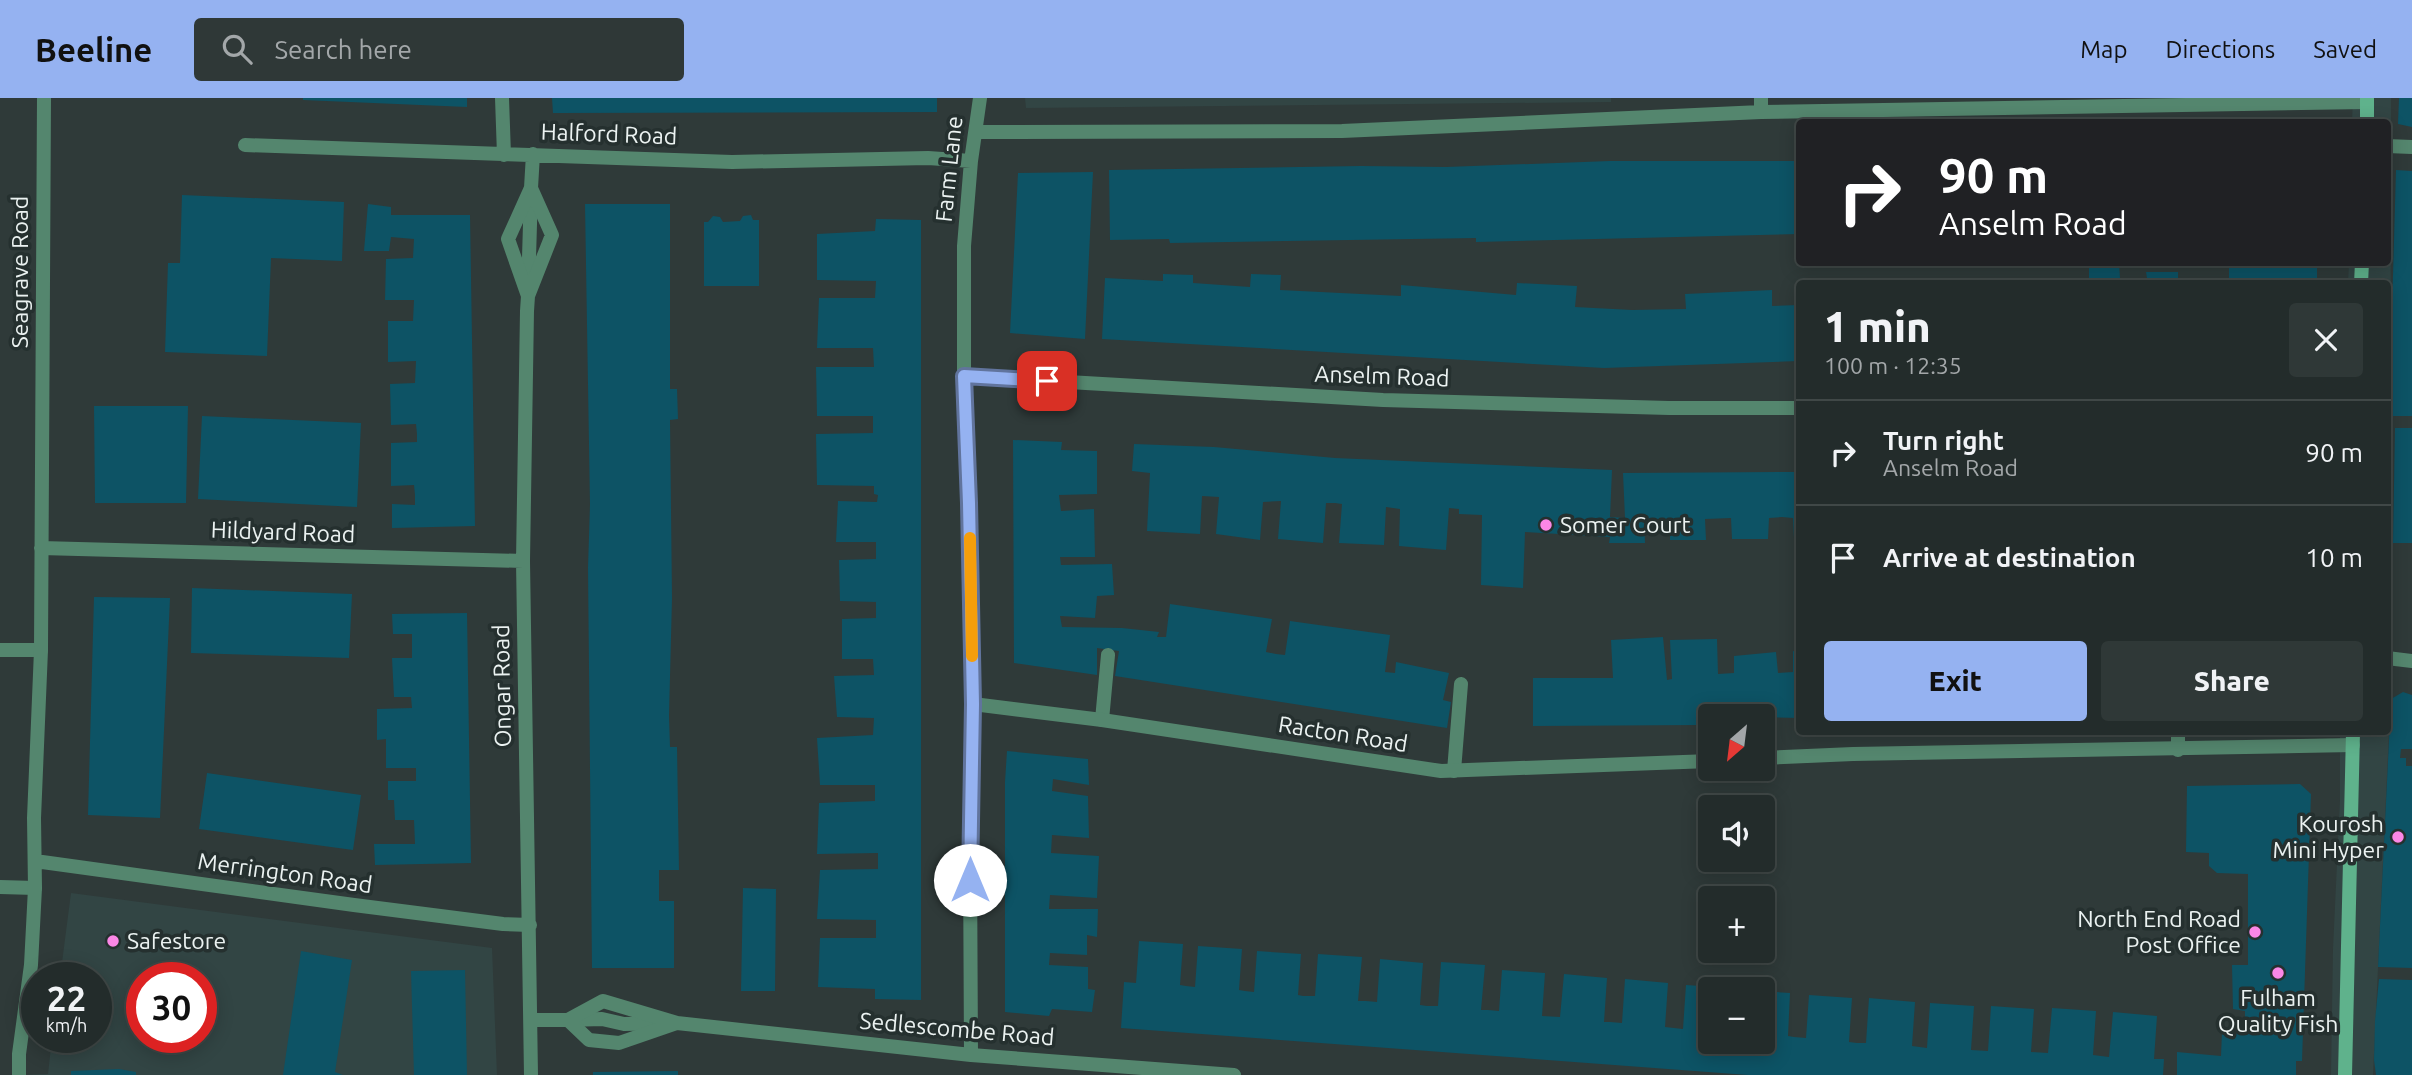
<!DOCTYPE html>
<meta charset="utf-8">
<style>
body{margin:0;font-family:Ubuntu,sans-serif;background:#2f3837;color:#f1f3f6;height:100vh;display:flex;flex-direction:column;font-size:26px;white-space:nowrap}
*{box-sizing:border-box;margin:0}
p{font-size:23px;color:#a3a7a9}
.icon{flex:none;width:38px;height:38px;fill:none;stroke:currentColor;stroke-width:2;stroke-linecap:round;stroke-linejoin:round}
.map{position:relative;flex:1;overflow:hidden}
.details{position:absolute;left:1796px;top:182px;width:595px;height:455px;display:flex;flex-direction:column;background:#232c2b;border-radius:7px;box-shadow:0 4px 18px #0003,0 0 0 2px #404847}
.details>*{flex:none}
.hud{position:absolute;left:1796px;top:21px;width:595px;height:147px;border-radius:7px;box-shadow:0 4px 18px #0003,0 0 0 2px #404847;background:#202124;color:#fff;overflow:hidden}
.needle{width:46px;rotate:208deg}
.tools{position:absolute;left:1698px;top:606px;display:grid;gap:14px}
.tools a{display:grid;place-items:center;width:77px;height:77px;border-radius:7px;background:#232c2b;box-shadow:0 4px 18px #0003,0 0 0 2px #404847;font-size:35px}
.speed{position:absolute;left:21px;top:864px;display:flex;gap:14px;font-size:35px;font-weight:700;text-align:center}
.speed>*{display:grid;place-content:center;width:91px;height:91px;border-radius:50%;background:#232c2b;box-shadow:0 4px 18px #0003,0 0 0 2px #404847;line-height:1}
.speed small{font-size:18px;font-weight:400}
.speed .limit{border:10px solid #d22;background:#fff;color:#111}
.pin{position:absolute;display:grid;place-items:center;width:60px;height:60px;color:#fff;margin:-30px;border-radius:14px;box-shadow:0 4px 10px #0006}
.me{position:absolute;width:77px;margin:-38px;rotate:0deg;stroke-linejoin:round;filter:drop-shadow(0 0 5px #0008)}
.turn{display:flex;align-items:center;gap:24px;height:147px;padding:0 28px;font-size:32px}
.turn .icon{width:91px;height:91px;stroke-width:2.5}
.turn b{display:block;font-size:49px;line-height:60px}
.round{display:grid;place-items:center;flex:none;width:74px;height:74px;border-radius:7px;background:#2f3837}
.summary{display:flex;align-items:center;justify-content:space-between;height:119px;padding:0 28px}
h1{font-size:42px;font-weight:800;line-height:52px}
.action{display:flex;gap:14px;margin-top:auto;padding:14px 28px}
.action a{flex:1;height:80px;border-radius:7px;background:#95b2f1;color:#111;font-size:28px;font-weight:800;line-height:80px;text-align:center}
.action a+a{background:#2f3837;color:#f1f3f6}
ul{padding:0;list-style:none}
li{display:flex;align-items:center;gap:21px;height:105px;padding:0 28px;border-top:2px solid #404847}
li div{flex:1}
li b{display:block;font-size:26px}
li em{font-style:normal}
header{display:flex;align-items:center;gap:42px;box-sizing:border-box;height:98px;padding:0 35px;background:#95b2f1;color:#111}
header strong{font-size:33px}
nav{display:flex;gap:38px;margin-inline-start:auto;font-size:24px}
.search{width:490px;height:63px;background:#2f3837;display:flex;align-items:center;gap:18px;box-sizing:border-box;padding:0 24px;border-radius:7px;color:#a3a7a9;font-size:26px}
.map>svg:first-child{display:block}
.built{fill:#324544;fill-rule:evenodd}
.building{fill:#0d5365}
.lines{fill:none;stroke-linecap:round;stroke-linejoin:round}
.service{stroke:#54866e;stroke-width:14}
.minor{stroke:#54866e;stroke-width:14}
.secondary{stroke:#5fb28c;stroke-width:14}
.route-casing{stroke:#61749d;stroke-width:18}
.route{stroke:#95b2f1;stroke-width:12}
.slow{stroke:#f59e0b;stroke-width:12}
.poi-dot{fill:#fb87e6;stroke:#25302f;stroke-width:2.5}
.labels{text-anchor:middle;stroke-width:7;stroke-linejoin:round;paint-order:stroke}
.street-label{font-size:23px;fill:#ebf2f1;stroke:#25302f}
.poi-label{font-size:23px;fill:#ebf2f1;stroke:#25302f;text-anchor:start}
</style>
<header>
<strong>Beeline</strong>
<div class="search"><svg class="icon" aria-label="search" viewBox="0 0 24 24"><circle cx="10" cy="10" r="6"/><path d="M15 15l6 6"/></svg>Search here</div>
<nav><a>Map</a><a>Directions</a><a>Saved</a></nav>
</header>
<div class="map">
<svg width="2412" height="977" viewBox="0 0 2412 977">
<rect width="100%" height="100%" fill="#2f3a39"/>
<!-- built -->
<path class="built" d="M 1025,0 L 1611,0 L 1611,4 L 1026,10 Z
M 2353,0 L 2391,0 L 2390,613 L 2373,977 L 2331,977 L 2333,851 L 2340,702 L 2340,634 L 2387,634 L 2387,186 L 2348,185 L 2349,165 L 2387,164 L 2387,24 L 2352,24 Z
M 71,795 L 492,850 L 497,977 L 21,977 L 48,976 L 52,940 L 96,940 L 96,880 L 60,880 ZM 142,880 L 201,880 L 201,940 L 142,940 Z"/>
<!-- building -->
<path class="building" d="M 303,0 L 467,0 L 467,9 L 303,2 Z
M 552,0 L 937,0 L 937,14 L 553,15 Z
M 2399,0 L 2412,0 L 2412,29 L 2398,26 Z
M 1610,63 L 1799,63 L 1799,136 L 1476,144 L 1476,140 L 1170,145 L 1169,141 L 1110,142 L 1109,72 L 1361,68 L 1446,69 Z
M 2396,72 L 2412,73 L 2412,318 L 2389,318 Z
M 1093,74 L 1085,241 L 1010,235 L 1018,75 Z
M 182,97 L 344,104 L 342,163 L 271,160 L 267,258 L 165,254 L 168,165 L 180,165 Z
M 368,106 L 391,109 L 391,117 L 470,117 L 475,428 L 392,430 L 392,406 L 415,407 L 415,397 L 414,387 L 391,388 L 391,345 L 417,344 L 417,336 L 416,326 L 391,327 L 390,286 L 415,285 L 416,263 L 388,264 L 388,223 L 413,223 L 414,202 L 385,202 L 386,161 L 413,160 L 414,141 L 391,139 L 389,153 L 364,153 Z
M 585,106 L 670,106 L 670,291 L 677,291 L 678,321 L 670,322 L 672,500 L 669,618 L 670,649 L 677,649 L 679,772 L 659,772 L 659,803 L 674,803 L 674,870 L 592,870 L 588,470 L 590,407 Z
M 751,117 L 753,122 L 759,122 L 759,188 L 704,188 L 704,124 L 708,124 L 713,118 L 720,119 L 723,124 L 740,123 L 743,118 Z
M 876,121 L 921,122 L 921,902 L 875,901 L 875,891 L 818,889 L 820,840 L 876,840 L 876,822 L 817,821 L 820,772 L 878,771 L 878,755 L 817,756 L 819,705 L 875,703 L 875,687 L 820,687 L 817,640 L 873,637 L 874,620 L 837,619 L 834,578 L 874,577 L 873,561 L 842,561 L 842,521 L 876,520 L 876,504 L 840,503 L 839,462 L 876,461 L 876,444 L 836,444 L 838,403 L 877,404 L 878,397 L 874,396 L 874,388 L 817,387 L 816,336 L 873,335 L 873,318 L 817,318 L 816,269 L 874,269 L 873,250 L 817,250 L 819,200 L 875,200 L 876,183 L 817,182 L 817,136 L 875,133 Z
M 2239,164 L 2317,164 L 2317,186 L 2229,186 L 2229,169 L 2239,169 Z
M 2089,165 L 2119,165 L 2120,180 L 2147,180 L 2146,174 L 2178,174 L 2178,186 L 2089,186 Z
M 1163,176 L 1193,177 L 1193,185 L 1250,189 L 1251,176 L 1281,177 L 1280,192 L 1401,198 L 1401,187 L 1516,197 L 1517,185 L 1577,188 L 1575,209 L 1632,212 L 1686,211 L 1685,196 L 1772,192 L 1772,208 L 1799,207 L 1799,263 L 1604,270 L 1102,241 L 1105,180 L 1163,183 Z
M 94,308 L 188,308 L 186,405 L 95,405 Z
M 202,318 L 361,325 L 357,409 L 198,401 Z
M 2395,330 L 2412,330 L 2412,445 L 2393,445 Z
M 1013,342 L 1062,344 L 1061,352 L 1097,353 L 1097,396 L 1059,397 L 1061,413 L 1094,411 L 1095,459 L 1060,459 L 1061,467 L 1112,466 L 1114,497 L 1097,498 L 1095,520 L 1060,518 L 1062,529 L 1122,530 L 1159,534 L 1157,539 L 1166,539 L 1170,506 L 1272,521 L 1266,554 L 1276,556 L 1285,557 L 1290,523 L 1390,537 L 1385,574 L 1395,575 L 1396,564 L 1449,575 L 1443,602 L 1451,604 L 1447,630 L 1115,578 L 1119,553 L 1097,550 L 1097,577 L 1014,565 Z
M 1134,346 L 1214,349 L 1335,360 L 1612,372 L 1610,419 L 1625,420 L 1623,375 L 1799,374 L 1799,440 L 1794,440 L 1793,420 L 1782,419 L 1769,420 L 1768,441 L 1732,441 L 1731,420 L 1705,421 L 1706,442 L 1670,442 L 1670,421 L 1644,422 L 1645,445 L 1609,445 L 1610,439 L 1525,434 L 1523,490 L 1481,487 L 1482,417 L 1459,416 L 1459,411 L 1449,410 L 1446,452 L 1399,448 L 1400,411 L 1386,409 L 1384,447 L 1339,445 L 1342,406 L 1335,405 L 1326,405 L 1323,445 L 1278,441 L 1281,403 L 1263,404 L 1260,442 L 1216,436 L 1219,399 L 1202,398 L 1200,436 L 1147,433 L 1150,375 L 1132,373 Z
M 192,490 L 352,496 L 349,560 L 191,555 Z
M 94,499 L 170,500 L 160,720 L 88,717 Z
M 467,515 L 471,765 L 375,767 L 374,746 L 415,746 L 414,722 L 395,722 L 394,702 L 388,702 L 388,683 L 416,683 L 416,670 L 386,670 L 386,641 L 377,642 L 377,611 L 412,610 L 411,599 L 394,599 L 392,560 L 412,560 L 412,536 L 393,536 L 392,516 Z
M 1663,539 L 1667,582 L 1672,581 L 1670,542 L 1717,541 L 1718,576 L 1734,575 L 1734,558 L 1776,554 L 1778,575 L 1793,574 L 1793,553 L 1799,554 L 1799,620 L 1710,618 L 1710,623 L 1700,623 L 1700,627 L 1533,628 L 1533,580 L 1613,580 L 1611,542 Z
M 2403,594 L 2412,597 L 2412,651 L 2401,651 L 2400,660 L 2406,660 L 2406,668 L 2412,668 L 2412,870 L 2378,869 L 2391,601 Z
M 1007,653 L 1088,661 L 1089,687 L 1053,681 L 1052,693 L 1088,698 L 1089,740 L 1052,737 L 1051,755 L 1099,758 L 1097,800 L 1050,797 L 1049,811 L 1098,811 L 1097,839 L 1087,837 L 1087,857 L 1050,855 L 1049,867 L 1088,869 L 1088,891 L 1095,892 L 1092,914 L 1052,911 L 1049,918 L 1005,914 L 1005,684 Z
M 207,675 L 361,697 L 353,752 L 199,731 Z
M 2300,686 L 2311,696 L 2302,963 L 2296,963 L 2296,977 L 2177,977 L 2177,954 L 2221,958 L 2222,934 L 2245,934 L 2245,913 L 2233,911 L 2232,867 L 2248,867 L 2248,776 L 2217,775 L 2209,768 L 2209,755 L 2186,754 L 2187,688 Z
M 743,790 L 776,791 L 775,893 L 741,893 Z
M 1139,843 L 1183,846 L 1180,887 L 1186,888 L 1195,889 L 1198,848 L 1242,851 L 1239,892 L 1245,893 L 1254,894 L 1257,853 L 1301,856 L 1298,897 L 1303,898 L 1315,898 L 1318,856 L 1362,859 L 1358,903 L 1366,903 L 1377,904 L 1380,861 L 1423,865 L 1420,907 L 1427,908 L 1438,908 L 1441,864 L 1485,867 L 1481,912 L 1488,912 L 1499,913 L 1502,872 L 1545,875 L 1542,918 L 1560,919 L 1564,876 L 1607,880 L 1604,924 L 1610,924 L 1622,925 L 1625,881 L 1668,885 L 1665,929 L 1683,931 L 1686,887 L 1716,889 L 1716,891 L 1710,891 L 1710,943 L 1762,943 L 1762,893 L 1790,895 L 1788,938 L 1794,939 L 1806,940 L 1809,897 L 1852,900 L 1849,944 L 1857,945 L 1866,945 L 1869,900 L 1915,904 L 1912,948 L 1927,950 L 1930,905 L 1974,908 L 1971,952 L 1988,953 L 1991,908 L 2034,911 L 2031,954 L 2048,955 L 2052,910 L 2096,913 L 2093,957 L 2109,959 L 2113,914 L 2157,918 L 2154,961 L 2164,961 L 2163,977 L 1748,977 L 1121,930 L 1124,884 L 1136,885 Z
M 301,853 L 352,862 L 335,974 L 343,977 L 283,977 Z
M 465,872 L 467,977 L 414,977 L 411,873 Z
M 2379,881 L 2412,882 L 2412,977 L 2376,977 L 2374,962 L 2375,923 Z
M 119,971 L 136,974 L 136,977 L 71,977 L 71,973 Z
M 678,973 L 678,977 L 593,977 L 593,974 Z"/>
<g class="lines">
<!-- service -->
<path class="service" d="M 528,194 L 531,92
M 0,552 L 41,552
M 1102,622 L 1108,557
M 2178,634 L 2178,652
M 1454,673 L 1461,586
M 0,789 L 35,790
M 568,922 L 602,921 L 624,926 L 672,925"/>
<!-- minor -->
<path class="minor" d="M 502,0 L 504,57
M 1761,0 L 1761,14
M 975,34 L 1342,33 L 1761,14 L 2367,4
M 245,47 L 732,64 L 928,60 L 971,63
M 2387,48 L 2412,49
M 528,198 L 508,141 L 531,90 L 533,56
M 964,278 L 1383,302 L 1669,310 L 1799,310
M 41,450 L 523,463
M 2387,560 L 2412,563
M 973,606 L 1102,622 L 1441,673 L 1710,663
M 1762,660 L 1853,656 L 2353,647
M 35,763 L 354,807 L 503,826 L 530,827
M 531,922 L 568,922 L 603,903 L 677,925 L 971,957 L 1234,977
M 568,922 L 589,942 L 619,945 L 677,925
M 971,957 L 970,756 L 973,606 L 969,405 L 964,278 L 964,148 L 971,63 L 980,0
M 19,977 L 19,956 L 31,867 L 35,790 L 34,720 L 41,552 L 44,0
M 531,977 L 523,463 L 527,213 L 528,198 L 552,137 L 531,90"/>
<!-- secondary -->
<path class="secondary" d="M 2367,0 L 2367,24
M 2361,186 L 2362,164
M 2345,977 L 2353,634"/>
</g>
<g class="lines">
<!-- route casing -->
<g class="route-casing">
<path id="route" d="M 970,782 L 973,606 L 969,405 L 964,278 L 1047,283"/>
</g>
<!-- route -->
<use href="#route" class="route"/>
<!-- slow -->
<path class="slow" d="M 970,440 L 972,558"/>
</g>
<!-- markers -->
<g class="poi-dot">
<circle cx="1546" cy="427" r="7"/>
<circle cx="2398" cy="739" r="7"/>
<circle cx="2255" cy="834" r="7"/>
<circle cx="113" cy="843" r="7"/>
<circle cx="2278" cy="875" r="7"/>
</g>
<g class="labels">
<!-- street labels -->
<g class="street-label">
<text transform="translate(609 36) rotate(2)" y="8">Halford Road</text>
<text transform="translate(949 71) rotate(-84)" y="8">Farm Lane</text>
<text transform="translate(20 174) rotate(-90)" y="8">Seagrave Road</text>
<text transform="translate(1382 278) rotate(2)" y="8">Anselm Road</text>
<text transform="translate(283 434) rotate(2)" y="8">Hildyard Road</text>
<text transform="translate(502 588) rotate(-91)" y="8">Ongar Road</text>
<text transform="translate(1343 636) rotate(9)" y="8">Racton Road</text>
<text transform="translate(285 775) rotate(8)" y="8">Merrington Road</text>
<text transform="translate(957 931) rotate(5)" y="8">Sedlescombe Road</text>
</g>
<!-- poi labels -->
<g class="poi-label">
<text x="1560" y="435">Somer Court</text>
<text x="2384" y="734" text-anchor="end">Kourosh<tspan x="2384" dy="26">Mini Hyper</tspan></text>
<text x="2241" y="829" text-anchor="end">North End Road<tspan x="2241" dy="26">Post Office</tspan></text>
<text x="127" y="851">Safestore</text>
<text x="2278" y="908" text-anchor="middle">Fulham<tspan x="2278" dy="26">Quality Fish</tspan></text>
</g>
</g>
</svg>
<div class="tools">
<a><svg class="needle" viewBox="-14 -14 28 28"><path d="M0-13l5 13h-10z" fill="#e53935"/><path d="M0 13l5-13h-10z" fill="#a3a7a9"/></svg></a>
<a><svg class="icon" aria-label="sound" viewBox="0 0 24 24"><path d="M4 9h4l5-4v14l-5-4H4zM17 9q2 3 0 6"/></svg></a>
<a>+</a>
<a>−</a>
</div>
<div class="speed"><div>22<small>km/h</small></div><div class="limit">30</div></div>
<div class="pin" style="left:1047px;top:283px;background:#d93025"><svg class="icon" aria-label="arrive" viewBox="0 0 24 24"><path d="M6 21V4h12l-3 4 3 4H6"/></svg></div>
<svg class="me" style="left:970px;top:782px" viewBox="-20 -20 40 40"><circle r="19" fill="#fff"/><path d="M0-13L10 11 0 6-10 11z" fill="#95b2f1"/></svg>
<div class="hud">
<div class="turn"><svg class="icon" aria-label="right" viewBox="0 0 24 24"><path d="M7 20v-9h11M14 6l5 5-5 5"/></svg><div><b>90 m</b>Anselm Road</div></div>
</div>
<section class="details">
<div class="summary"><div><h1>1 min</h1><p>100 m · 12:35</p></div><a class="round"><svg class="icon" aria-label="close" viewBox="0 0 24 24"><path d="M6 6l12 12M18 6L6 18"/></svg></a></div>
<ul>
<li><svg class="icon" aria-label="right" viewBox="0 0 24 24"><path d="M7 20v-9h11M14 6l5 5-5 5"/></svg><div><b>Turn right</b><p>Anselm Road</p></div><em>90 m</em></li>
<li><svg class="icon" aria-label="arrive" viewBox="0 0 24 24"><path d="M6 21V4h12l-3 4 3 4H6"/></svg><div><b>Arrive at destination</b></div><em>10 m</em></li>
</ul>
<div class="action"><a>Exit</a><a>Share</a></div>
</section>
</div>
